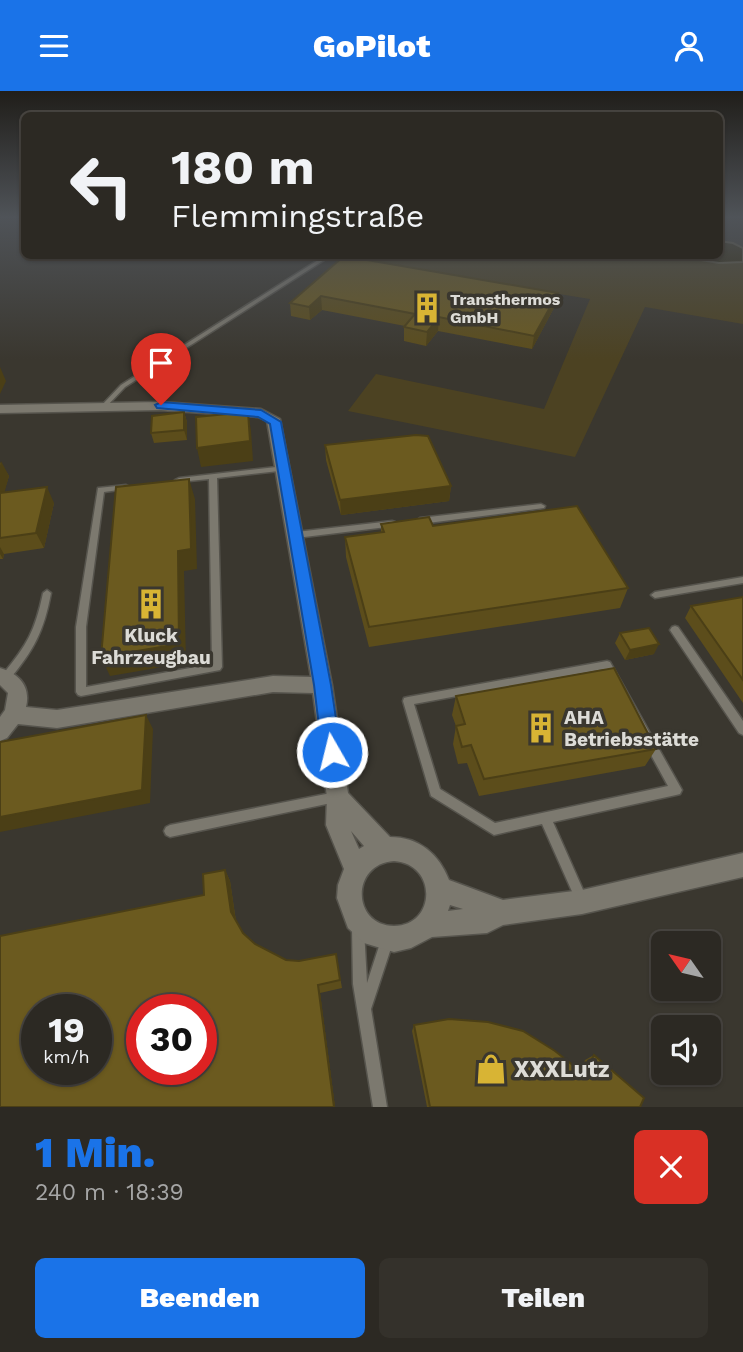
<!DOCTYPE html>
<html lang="de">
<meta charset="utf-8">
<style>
body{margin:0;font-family:"Work Sans",sans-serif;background:#34312b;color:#f1f3f6;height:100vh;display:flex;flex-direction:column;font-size:26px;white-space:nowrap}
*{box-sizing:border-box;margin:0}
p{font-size:23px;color:#a6a6a6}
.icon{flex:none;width:38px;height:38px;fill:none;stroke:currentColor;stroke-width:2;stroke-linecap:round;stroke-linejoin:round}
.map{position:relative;height:1016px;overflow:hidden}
.sheet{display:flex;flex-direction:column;background:#2c2923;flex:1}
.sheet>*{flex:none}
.top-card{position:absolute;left:21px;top:21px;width:702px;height:147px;border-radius:10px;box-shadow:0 2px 5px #0004,0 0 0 2px #484541;background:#2c2923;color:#f1f3f6;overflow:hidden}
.needle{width:46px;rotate:304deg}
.tools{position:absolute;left:651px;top:840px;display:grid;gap:14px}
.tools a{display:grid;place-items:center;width:70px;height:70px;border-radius:10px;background:#2c2923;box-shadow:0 2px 5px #0004,0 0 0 2px #484541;font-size:35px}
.speed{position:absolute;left:21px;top:903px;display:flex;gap:14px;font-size:35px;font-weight:700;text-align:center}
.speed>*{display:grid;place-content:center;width:91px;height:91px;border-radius:50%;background:#2c2923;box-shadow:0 2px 5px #0004,0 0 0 2px #484541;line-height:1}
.speed small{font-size:18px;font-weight:400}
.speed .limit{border:10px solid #d22;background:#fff;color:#111}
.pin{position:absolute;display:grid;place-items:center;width:60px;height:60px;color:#fff;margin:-72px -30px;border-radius:50% 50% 50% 0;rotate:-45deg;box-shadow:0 0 7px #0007}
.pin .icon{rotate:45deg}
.me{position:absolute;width:77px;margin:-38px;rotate:352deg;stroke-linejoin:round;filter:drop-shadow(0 0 5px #0008)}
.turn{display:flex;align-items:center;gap:24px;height:147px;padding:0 35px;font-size:32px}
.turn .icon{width:91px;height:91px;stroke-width:2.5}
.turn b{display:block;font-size:49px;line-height:60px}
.round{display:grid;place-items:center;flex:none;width:74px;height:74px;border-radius:10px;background:#34312b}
.summary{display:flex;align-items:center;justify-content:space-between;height:119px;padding:0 35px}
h1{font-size:42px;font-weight:800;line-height:52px;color:#1a73e8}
.action{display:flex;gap:14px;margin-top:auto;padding:14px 35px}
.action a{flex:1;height:80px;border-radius:10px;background:#1a73e8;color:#fff;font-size:28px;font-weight:800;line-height:80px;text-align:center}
.action a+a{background:#34312b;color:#f1f3f6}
header{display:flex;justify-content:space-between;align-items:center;height:91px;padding:0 35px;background:#1a73e8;color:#fff;font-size:32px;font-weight:800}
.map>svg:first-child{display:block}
.green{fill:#4c4222}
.water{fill:#2c2304;stroke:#615a43;stroke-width:2}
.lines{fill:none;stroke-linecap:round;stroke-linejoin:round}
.service-casing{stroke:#56544d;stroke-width:3}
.minor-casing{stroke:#56544d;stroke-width:3}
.service{fill:#7c796f;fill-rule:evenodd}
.minor{fill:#7c796f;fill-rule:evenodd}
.wall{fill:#5c4d1b}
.shaded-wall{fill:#4b3f16}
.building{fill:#6b5a1f;stroke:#4b3f16;stroke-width:2;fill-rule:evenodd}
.route{fill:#1a73e8;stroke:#114b97;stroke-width:2}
.labels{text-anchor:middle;stroke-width:7;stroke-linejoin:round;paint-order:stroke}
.far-poi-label{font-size:16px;font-weight:bold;fill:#dddcd7;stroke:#3a372f;text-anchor:start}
.poi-label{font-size:19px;font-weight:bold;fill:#dddcd7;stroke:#3a372f}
.near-poi-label{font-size:23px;font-weight:bold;fill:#dddcd7;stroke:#3a372f;text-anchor:start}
</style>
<header><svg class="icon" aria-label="menu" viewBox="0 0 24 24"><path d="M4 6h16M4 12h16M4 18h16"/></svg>GoPilot<svg class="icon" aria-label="person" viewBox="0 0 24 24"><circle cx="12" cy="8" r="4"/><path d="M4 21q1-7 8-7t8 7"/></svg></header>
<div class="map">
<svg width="743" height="1016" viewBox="0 0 743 1016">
<rect width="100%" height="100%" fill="#3a372f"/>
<!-- green -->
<path class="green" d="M 344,164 L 677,164 L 719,172 L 743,171 L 743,233 L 645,216 L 575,366 L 348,320 L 376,283 L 544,318 L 590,208 L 341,168 Z"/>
<!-- water -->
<path class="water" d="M 719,150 L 733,152 L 743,157 L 743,171 L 719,172 L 677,165 L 719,164 Z"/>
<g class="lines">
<!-- service casing -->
<g class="service-casing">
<path id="service" d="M 326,164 L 332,164 L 125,296 L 107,315 L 102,314 L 121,294 Z
M 285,375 L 288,375 L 288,379 L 217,387 L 222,576 L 220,579 L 81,605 L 78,604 L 76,601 L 76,536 L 98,397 L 126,394 L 130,396 L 126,398 L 104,401 L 86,536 L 86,596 L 212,573 L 209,388 L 179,391 L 175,389 L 179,387 Z
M 541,413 L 545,415 L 544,417 L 420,433 L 416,430 L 420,427 Z
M 392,430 L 395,431 L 396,433 L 395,435 L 296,447 L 292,444 L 296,441 Z
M 743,486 L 743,492 L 655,507 L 651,504 L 655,501 Z
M 47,499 L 51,502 C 44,540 34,559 9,589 L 6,590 L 3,589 L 1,586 L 3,583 C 27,554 35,540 43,502 Z
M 675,535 L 678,536 L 743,630 L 743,644 L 739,642 L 672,542 L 670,539 L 672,536 Z
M 607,570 L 610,571 L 682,699 L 680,703 L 676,704 L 553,731 L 588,810 L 586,814 L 582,816 L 578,814 L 542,733 L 494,744 L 431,705 L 403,610 L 404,607 L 408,606 ZM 604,578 L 668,695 L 495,732 L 440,698 L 414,613 Z
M 336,701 L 340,702 L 342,706 L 340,710 L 336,711 L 170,746 L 166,744 L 164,740 L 166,736 L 170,734 Z
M 358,832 L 363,833 L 364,838 L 367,892 L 383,843 L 388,842 L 393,843 L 394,848 L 371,918 L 387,1016 L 373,1016 L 353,893 L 352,838 L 353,833 Z"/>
</g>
<!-- minor casing -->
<g class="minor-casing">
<path id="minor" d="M 161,311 L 261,318 L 280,328 L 332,594 L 348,702 L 390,746 C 419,746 439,763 449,789 L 503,809 L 582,799 L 743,762 L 743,786 L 582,823 L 503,834 L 487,842 L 432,846 L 411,857 L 394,861 L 364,852 L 348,837 L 337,807 L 338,794 L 344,778 L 326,734 L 327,706 L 313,602 L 273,601 L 57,637 L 18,633 L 7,647 L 0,650 L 0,626 L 5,619 L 8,602 L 0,594 L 0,577 C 19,583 31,595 26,616 L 57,619 L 273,585 L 311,586 L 267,330 L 258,326 L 161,319 L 0,322 L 0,314 ZM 351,740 L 364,755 L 359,758 ZM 394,770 C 438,773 436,835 394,835 C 352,835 350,773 394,770 ZM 450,814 L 463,818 L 448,820 Z"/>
</g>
<!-- service -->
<use href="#service" class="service"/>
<!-- minor -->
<use href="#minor" class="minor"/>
</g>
<!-- wall -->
<path class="wall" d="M 344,165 L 558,202 L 555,215 L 532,258 L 438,240 L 426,255 L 404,250 L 404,236 L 405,235 L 322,219 L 310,229 L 291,225 L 290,212 Z
M 184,321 L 187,331 L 187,349 L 154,352 L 151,342 Z
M 325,354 L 451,395 L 449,410 L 341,424 L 326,369 Z
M 0,371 L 9,385 L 4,401 L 54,412 L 44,457 L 4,463 L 3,468 L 0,468 Z
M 381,433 L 433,435 L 628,497 L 620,517 L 369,556 L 346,466 L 345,446 L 381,441 Z
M 743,506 L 743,612 L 685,527 L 691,515 Z
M 620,542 L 654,563 L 625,569 L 615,552 Z
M 456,605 L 656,658 L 645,675 L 479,705 L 467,672 L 458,673 L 453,653 L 456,635 L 452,624 Z
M 225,779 L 230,790 L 236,830 L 243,842 L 255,853 L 286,869 L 299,870 L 336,863 L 342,897 L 320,902 L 335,1016 L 204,804 Z
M 414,934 L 579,980 L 585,969 L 594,964 L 640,1016 L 427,1016 L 412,940 Z"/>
<!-- shaded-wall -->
<path class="shaded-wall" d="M 558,202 L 555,215 L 532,258 L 534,245 Z
M 321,205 L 322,219 L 310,229 L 309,216 Z
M 439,226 L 438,240 L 426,255 L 427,241 Z
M 0,276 L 6,290 L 0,303 Z
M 184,321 L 187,331 L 187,349 L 184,339 Z
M 248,321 L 251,340 L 253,370 L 201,376 L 197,357 Z
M 1,370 L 9,385 L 0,417 L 0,375 Z
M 189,388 L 195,408 L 197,478 L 184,480 L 186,572 L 110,585 L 101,566 L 178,460 Z
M 451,395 L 449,410 L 341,424 L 340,409 Z
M 47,396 L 54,412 L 44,457 L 36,442 Z
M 0,456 L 4,463 L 3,468 L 0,463 Z
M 659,553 L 654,563 L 625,569 L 630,559 Z
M 146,624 L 153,638 L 150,712 L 0,741 L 0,726 Z
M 225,779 L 230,790 L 236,831 L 231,821 Z
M 318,894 L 320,902 L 335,1016 L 334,1016 Z"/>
<!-- building -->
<path class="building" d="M 344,165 L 558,202 L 534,245 L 439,226 L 427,241 L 404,236 L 415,223 L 321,205 L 309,216 L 290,212 Z
M 184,321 L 184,339 L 151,342 L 152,325 Z
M 248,321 L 250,350 L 197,357 L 196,326 Z
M 416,344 L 428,345 L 451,395 L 340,409 L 325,354 Z
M 189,388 L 191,458 L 178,460 L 179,553 L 101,566 L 116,396 Z
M 47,396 L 36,442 L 0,447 L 0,402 Z
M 577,415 L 628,497 L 369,536 L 345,446 L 384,441 L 381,433 L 429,426 L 433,435 Z
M 743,506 L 743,589 L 691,515 Z
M 649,537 L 659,553 L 630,559 L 620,542 Z
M 614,577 L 656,658 L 484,688 L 471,654 L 462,656 L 456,635 L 465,633 L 456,605 Z
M 146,624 L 142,699 L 0,726 L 0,651 Z
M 225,779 L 231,821 L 243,842 L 255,853 L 286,869 L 299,870 L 336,863 L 340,889 L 318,894 L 334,1016 L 0,1016 L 0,845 L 204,804 L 203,783 ZM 37,919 L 96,919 L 96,978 L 37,978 ZM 142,919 L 201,919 L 201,978 L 142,978 Z
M 449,928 L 488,931 L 523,940 L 555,960 L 584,983 L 594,964 L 644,1007 L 640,1016 L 430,1016 L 414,934 Z"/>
<!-- sky -->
<linearGradient id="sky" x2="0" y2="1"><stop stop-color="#201e1a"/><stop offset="0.47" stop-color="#4f5358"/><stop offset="1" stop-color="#4f5358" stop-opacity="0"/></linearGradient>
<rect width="743" height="268" fill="url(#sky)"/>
<!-- route -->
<path class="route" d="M 161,311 L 261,319 L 281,331 L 331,594 L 341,661 L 338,667 L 332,670 L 325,667 L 322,661 L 314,594 L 270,333 L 258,326 L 157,317 L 155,314 Z"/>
<!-- icons -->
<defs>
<g id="building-bare" transform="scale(2.415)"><path d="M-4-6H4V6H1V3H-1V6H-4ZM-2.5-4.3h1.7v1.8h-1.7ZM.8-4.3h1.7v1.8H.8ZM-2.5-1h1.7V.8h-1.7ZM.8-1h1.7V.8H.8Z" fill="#d8b434" stroke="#3a372f" stroke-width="2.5" paint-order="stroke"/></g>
<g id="shop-bare" transform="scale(2.415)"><path d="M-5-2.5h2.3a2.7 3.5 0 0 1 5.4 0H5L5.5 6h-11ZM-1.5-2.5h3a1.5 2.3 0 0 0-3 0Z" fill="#d8b434" stroke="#3a372f" stroke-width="2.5" paint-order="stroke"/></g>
</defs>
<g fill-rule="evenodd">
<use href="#building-bare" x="427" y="217"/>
<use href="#building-bare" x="151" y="513"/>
<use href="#building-bare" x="541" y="637"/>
<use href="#shop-bare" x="491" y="978"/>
</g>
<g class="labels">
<!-- far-poi labels -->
<g class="far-poi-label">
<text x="450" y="214">Transthermos<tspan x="450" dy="18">GmbH</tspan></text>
</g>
<!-- poi labels -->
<g class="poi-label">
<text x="151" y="551">Kluck<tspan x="151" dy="22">Fahrzeugbau</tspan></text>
<text x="564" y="633" text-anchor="start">AHA<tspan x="564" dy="22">Betriebsstätte</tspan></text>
</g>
<!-- near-poi labels -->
<g class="near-poi-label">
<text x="514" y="986">XXXLutz</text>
</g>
</g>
</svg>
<div class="tools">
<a><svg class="needle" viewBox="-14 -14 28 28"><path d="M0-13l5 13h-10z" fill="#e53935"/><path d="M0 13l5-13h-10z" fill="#a6a6a6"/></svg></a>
<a><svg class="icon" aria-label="sound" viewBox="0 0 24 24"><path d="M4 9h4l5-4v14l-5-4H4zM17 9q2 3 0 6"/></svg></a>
</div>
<div class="speed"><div>19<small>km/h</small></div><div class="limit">30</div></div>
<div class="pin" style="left:161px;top:314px;background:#d93025"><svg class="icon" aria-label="arrive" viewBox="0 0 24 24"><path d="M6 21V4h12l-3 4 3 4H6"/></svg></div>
<svg class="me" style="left:332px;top:661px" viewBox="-20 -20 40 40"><circle r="17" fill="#1a73e8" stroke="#fff" stroke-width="3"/><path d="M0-11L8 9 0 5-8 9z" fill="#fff"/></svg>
<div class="top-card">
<div class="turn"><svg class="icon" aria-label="left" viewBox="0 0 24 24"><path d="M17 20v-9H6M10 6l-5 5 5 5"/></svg><div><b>180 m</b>Flemmingstraße</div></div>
</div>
</div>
<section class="sheet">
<div class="summary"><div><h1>1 Min.</h1><p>240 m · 18:39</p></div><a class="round" style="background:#d93025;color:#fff"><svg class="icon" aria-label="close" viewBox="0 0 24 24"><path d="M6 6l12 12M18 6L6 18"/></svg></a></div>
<div class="action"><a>Beenden</a><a>Teilen</a></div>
</section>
